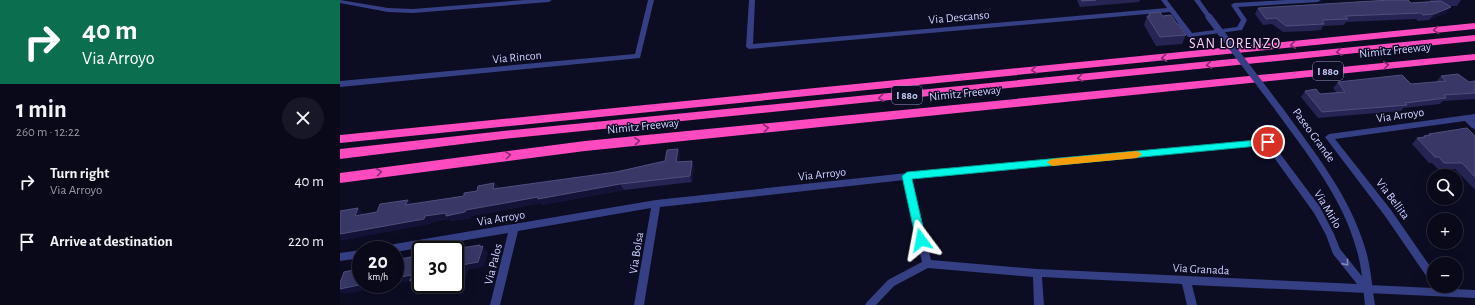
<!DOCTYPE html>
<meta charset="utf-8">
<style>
body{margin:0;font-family:"Alegreya Sans",sans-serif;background:#171727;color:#f1f3f6;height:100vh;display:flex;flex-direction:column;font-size:15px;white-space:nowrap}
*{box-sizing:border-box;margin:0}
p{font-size:13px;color:#999aa2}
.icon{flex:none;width:22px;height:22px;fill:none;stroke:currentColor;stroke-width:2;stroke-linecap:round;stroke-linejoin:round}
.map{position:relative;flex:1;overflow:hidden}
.panel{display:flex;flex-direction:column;background:#09091a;width:340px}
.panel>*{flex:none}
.hud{background:#0b6e4f;color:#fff;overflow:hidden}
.tools{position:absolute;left:1087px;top:169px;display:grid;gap:8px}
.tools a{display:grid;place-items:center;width:36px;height:36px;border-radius:50%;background:#09091a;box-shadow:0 4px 16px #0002,0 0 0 1px #292a39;font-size:20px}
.speed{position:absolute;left:12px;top:241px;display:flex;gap:8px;font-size:20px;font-weight:700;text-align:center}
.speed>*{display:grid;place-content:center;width:52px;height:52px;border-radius:50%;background:#09091a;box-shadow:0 4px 16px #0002,0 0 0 1px #292a39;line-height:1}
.speed small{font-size:10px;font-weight:400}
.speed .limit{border:2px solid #111;border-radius:6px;background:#fff;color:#111}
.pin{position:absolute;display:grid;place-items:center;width:34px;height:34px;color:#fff;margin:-17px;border:2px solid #fff;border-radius:50%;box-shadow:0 1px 4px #0007}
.me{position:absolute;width:44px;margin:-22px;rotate:347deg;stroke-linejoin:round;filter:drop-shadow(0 0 3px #0008)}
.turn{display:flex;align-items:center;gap:14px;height:84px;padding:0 16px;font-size:18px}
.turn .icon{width:52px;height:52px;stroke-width:2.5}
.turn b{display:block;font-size:28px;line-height:34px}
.round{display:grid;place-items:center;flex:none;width:42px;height:42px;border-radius:21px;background:#171727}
.summary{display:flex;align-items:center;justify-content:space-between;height:68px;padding:0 16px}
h1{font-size:24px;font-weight:700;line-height:30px}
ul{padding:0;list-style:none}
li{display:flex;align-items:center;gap:12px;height:60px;padding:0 16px}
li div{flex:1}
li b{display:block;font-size:15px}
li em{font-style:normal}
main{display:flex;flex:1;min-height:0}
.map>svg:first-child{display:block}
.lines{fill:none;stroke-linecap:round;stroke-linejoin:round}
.minor{fill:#353f84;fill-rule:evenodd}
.tertiary{fill:#353f84;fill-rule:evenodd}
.motorway{fill:#ff49bf;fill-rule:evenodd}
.tertiary-bridge{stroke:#353f84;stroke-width:7}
.wall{fill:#262452}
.shaded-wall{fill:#141337}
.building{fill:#383765;stroke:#4f4f7d}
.oneway{stroke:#862a71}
.oneway2{stroke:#8288c2}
.route{fill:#00f9e7;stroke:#00a296}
.slow{fill:#f59e0b}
.labels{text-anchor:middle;stroke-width:3;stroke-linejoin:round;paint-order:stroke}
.shield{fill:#0c0c23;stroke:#9496bd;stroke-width:1}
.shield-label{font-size:11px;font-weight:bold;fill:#ced1ff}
.street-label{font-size:12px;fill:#ced1ff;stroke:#0c0c23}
.quarter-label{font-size:14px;letter-spacing:1px;fill:#ffd0f6;stroke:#0c0c23}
</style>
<main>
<section class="panel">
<div class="hud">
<div class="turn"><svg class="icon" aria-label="right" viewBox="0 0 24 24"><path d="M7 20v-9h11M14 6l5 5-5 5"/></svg><div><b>40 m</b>Via Arroyo</div></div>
</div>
<div class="summary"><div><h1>1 min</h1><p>260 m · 12:22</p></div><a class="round"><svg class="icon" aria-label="close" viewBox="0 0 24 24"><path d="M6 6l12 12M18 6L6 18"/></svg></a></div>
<ul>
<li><svg class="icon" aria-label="right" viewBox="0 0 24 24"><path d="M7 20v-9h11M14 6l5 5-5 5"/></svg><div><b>Turn right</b><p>Via Arroyo</p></div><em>40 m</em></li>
<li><svg class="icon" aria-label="arrive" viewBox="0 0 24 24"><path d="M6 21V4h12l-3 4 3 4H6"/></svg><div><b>Arrive at destination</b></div><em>220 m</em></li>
</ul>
</section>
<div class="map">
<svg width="1135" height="305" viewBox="0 0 1135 305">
<rect width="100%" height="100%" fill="#0c0c23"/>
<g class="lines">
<!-- minor -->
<path class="minor" d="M 0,0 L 48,8 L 73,9 L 185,0 L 212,0 L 209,2 L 73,13 L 48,12 L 0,3 Z
M 308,0 L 314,0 L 300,58 L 0,87 L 0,81 L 295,54 Z
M 409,0 L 415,0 L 413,44 L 827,8 L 821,0 L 827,0 L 852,33 L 897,27 L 901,20 L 891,5 L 894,3 L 946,0 L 981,0 L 978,2 L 898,7 L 907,20 L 902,30 L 850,37 L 848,37 L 830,12 L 409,49 L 406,47 Z
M 1135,114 L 1135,120 L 1134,120 L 1135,121 L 1135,129 L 1132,128 L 1125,121 L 995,139 L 1051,210 L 1094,272 L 1094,284 L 1091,283 L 1045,216 L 985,137 L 989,134 Z
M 927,139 L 930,140 L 980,207 L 994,234 L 1000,249 L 1029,285 L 1135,290 L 1135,298 L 852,285 L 857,305 L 847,305 L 842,284 L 702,277 L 704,305 L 694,305 L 693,277 L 588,268 L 554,286 L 536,305 L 525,305 L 527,302 L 548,280 L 582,262 L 564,180 L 320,207 L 304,305 L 294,305 L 311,208 L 178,231 L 160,305 L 150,305 L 168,233 L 55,252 L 55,250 L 38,250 L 40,247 L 43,246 L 316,200 L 567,173 ZM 925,145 L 974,213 L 986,235 L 993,254 L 1017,284 L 697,269 L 591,260 L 572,179 Z
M 21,250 L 21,258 L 0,261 L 0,253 Z"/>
<!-- tertiary -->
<path class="tertiary" d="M 854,0 L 860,0 L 872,17 L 871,18 L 867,18 Z
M 939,106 L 942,107 C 974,152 1011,197 1026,251 C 1031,268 1032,287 1035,305 L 1025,305 C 1023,287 1022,268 1017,251 C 1003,198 967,154 936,111 L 935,109 Z"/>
<!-- motorway -->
<path class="motorway" d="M 1135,23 L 1135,29 L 0,143 L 0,135 Z
M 1135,35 L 1135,41 L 163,139 L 0,159 L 0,149 L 163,131 Z
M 1135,54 L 1135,60 L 245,151 L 0,183 L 0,173 L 245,141 Z"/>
<!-- tertiary-bridge -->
<path class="tertiary-bridge" d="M 869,17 L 939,109"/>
</g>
<!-- wall -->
<path class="wall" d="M 737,0 L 800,0 L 799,2 L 740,7 Z
M 1090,0 L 1121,0 L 1117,6 L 1109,6 L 1106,13 L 1089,20 L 1078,21 L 1076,19 L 1006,22 L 1004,25 L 983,26 L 981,30 L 971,31 L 943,32 L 932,24 L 923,25 L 915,14 L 918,8 L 1071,3 L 1091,2 Z
M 809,13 L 822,16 L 837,24 L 846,35 L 842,44 L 816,46 L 804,25 L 807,16 L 808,16 Z
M 1101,76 L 1129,82 L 1135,81 L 1135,99 L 1103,101 L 1100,104 L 1063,108 L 1061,111 L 978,118 L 961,97 L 965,91 L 980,94 L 997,93 L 993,88 L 998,82 L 1071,84 L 1096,82 Z
M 1089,134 L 1135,136 L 1135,190 L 1115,169 L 1098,169 L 1092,163 L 1089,163 L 1072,144 L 1077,138 L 1082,137 L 1084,136 L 1087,135 Z
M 338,149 L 340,155 L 339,162 L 352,161 L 354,166 L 352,182 L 284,190 L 202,205 L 201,203 L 131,216 L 131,218 L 111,221 L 109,219 L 91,222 L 90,224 L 25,214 L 72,204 L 124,196 L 137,191 L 154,183 L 159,188 L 276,172 L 325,161 Z"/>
<!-- shaded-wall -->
<path class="shaded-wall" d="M 1111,7 L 1106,13 L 1089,20 L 1094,14 Z
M 338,149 L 340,155 L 339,168 L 336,162 Z
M 352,161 L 354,166 L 352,182 L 350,176 Z
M 154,183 L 159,189 L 153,189 Z
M 280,184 L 284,190 L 202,205 L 201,203 L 131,216 L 131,218 L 111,221 L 109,219 L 91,222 L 90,224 L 0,241 L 0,234 L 85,216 L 126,210 L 198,197 Z
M 68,200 L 74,205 L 65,205 Z
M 18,208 L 25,214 L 15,216 Z
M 140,245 L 148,252 L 144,267 L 128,270 L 125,281 L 115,283 L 115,276 L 122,265 L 140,247 Z
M 72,275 L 81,279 L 81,284 L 88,284 L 77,286 L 71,281 L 5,294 L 0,291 L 0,289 L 24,284 L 55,284 L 55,278 Z"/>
<!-- building -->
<path class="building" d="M 741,0 L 756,0 L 742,1 Z
M 1050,0 L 1068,0 L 1071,3 L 1101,1 L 1111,7 L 1094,14 L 1083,15 L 1081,13 L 1005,16 L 1008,19 L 982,20 L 984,24 L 946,26 L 936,18 L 926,19 L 918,8 Z
M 820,12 L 822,16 L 831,15 L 837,24 L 838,24 L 846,35 L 820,37 L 807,16 L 810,16 L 809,13 Z
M 1118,74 L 1129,82 L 1135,81 L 1135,93 L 1104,95 L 1106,98 L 1065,103 L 1067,105 L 982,112 L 965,91 L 976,89 L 980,94 L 1005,92 L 998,82 L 1062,75 L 1071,84 L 1106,81 L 1101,76 Z
M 1127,128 L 1135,136 L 1135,177 L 1122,163 L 1104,163 L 1099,157 L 1095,157 L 1077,138 L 1085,137 L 1084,136 L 1090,135 L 1089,134 Z
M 338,149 L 336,162 L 352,161 L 350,176 L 280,184 L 198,199 L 198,197 L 126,210 L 125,212 L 106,216 L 106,213 L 85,216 L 84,219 L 0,234 L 0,211 L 18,208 L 15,216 L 37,212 L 40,204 L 68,200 L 65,205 L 124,196 L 124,193 L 137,191 L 138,186 L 154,183 L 153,189 L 276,172 L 325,161 L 327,150 Z
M 140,245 L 140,247 L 143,246 L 138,262 L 122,265 L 119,276 L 115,276 L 115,250 L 108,250 Z
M 81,255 L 81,279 L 70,281 L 72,275 L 55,278 L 55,260 Z
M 21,266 L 21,284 L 24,284 L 0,289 L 0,283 L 4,272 L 14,270 L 15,268 Z"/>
<!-- one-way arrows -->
<defs><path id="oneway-chevron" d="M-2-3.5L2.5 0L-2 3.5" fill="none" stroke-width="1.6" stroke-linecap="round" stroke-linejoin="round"/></defs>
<g class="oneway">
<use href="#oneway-chevron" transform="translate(1096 30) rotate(174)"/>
<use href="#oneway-chevron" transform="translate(953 45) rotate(174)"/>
<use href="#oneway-chevron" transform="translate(999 52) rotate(174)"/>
<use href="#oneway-chevron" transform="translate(824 58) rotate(174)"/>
<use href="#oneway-chevron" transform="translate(869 65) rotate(174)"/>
<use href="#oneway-chevron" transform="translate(1046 65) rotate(-6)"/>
<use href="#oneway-chevron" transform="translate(694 70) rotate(174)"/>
<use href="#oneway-chevron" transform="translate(740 78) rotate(174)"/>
<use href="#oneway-chevron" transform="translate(541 98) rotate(174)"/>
<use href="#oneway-chevron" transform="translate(426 128) rotate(-6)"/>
<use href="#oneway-chevron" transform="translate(297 141) rotate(-6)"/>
<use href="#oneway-chevron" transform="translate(168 155) rotate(-7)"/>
<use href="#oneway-chevron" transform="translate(39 172) rotate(-8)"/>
</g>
<use class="oneway2" href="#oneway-chevron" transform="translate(1006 263) rotate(51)"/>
<!-- route -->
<path class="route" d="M 928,139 L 932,142 L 928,145 L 572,179 L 586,240 L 581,244 L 576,240 L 562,176 L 567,172 Z"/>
<!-- slow -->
<path class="slow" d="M 797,151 L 802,154 L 797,158 L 712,166 L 707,162 L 712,159 Z"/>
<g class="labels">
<!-- shield labels -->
<g class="shield">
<rect x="973" y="62" width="30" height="18" rx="3"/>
<rect x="552" y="86" width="30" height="18" rx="3"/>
</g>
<g class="shield-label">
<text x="988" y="75">I 880</text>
<text x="567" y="99">I 880</text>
</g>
<!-- street labels -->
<g class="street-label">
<text transform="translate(619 17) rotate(-5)" y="4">Via Descanso</text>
<text transform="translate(1055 50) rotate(-6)" y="4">Nimitz Freeway</text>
<text transform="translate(177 57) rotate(-5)" y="4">Via Rincon</text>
<text transform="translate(625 93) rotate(-6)" y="4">Nimitz Freeway</text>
<text transform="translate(1060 115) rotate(-8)" y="4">Via Arroyo</text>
<text transform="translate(303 126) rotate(-6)" y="4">Nimitz Freeway</text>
<text transform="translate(974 135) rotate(54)" y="4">Paseo Grande</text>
<text transform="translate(482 174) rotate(-6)" y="4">Via Arroyo</text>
<text transform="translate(1053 199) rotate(53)" y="4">Via Bellita</text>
<text transform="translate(988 209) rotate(59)" y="4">Via Mirlo</text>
<text transform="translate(161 218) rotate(-9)" y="4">Via Arroyo</text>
<text transform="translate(296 253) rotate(-81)" y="4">Via Bolsa</text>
<text transform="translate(153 264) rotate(-76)" y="4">Via Palos</text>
<text transform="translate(861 269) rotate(3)" y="4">Via Granada</text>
</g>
<!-- quarter labels -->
<g class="quarter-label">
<text x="895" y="48">SAN LORENZO</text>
</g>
</g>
</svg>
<div class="tools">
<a><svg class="icon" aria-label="search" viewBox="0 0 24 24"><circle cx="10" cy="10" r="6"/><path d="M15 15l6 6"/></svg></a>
<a>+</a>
<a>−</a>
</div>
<div class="speed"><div>20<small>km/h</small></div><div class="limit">30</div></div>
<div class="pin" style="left:928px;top:142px;background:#d93025"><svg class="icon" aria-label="arrive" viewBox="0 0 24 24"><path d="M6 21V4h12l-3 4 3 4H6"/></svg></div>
<svg class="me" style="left:581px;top:240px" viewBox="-20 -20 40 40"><path d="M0-17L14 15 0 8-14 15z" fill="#00f9e7" stroke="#fff" stroke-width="4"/></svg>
</div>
</main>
